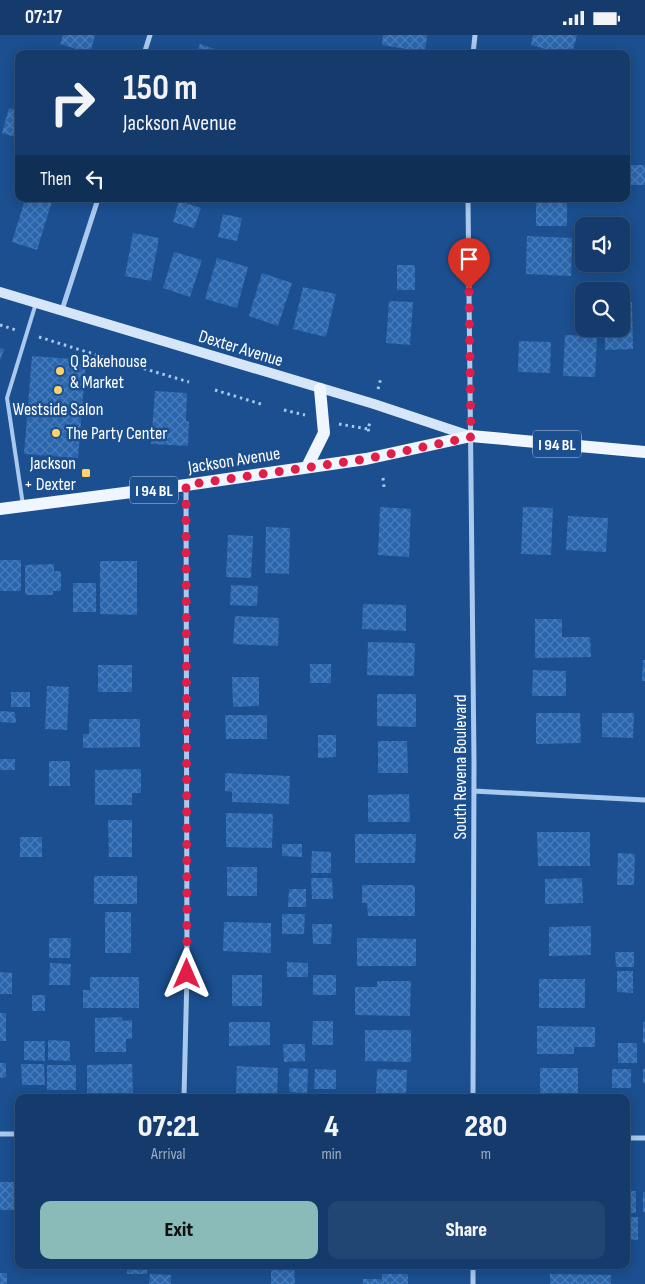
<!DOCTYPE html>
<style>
body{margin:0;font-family:"Sofia Sans Condensed",sans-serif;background:#214673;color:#f1f3f6;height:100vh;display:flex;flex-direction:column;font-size:19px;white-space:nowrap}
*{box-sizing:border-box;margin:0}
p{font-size:16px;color:#9dadc1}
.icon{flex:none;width:28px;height:28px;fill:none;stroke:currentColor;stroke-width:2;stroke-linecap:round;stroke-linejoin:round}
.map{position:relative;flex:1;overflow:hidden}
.sheet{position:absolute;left:15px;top:1059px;width:615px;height:175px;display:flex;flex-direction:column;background:#143b6b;border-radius:10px;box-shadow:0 2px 12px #0003,0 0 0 1px #33557e}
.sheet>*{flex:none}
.hud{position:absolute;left:15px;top:15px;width:615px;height:152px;border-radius:10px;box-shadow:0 2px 12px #0003,0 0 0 1px #33557e;background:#143b6b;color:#f1f3f6;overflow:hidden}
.buttons{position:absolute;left:575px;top:182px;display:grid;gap:10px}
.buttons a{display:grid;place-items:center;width:55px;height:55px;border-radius:10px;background:#143b6b;box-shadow:0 2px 12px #0003,0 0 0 1px #33557e;font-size:25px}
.pin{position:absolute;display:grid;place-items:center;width:42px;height:42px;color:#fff;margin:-51px -21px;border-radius:50% 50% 50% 0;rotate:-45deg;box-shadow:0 0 5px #0007}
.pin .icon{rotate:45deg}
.me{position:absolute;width:55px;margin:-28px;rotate:0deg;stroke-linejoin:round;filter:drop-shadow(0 0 4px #0008)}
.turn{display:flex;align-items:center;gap:18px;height:105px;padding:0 25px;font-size:22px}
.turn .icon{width:65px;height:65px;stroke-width:2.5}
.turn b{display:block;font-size:35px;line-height:42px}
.then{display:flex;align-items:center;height:48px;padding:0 25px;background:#0003;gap:10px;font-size:19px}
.eta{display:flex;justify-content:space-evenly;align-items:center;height:85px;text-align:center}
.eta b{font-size:30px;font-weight:800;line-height:35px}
.primary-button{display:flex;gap:10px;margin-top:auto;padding:10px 25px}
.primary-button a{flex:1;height:58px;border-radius:10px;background:#8bbbb9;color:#111;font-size:20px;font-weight:800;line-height:58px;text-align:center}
.primary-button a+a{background:#214673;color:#f1f3f6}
.status{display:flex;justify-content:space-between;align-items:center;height:35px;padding:0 25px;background:#143b6b;direction:ltr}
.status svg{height:14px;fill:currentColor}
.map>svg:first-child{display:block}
.building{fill:url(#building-cross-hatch)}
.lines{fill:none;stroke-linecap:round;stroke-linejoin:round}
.path{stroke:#a9c9ee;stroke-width:3;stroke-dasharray:2.5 4;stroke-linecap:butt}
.lane{stroke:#a9c9ee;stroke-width:4}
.street{stroke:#a9c9ee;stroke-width:5}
.secondary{stroke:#d6e6fa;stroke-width:10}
.primary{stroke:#f0f6ff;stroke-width:12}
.route{stroke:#e11d48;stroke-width:9;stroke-dasharray:0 16.2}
.poi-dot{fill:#ffd166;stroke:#1b4f8f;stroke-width:2}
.labels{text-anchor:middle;stroke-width:5;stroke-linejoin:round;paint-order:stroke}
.shield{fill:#1b4f8f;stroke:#bbcadd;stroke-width:1}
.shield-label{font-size:16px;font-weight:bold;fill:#fff}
.street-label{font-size:18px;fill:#fff;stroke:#1b4f8f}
.poi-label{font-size:18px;fill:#fff;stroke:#1b4f8f;text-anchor:start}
</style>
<div class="status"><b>07:17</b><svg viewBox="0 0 49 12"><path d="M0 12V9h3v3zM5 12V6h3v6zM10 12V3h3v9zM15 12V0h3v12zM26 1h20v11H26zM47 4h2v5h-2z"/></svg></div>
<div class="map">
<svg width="645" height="1249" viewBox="0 0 645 1249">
<defs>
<pattern id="building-cross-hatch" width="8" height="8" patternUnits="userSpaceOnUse" patternTransform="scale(1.25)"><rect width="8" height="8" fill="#2a66ad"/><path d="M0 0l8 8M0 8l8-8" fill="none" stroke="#4a7db9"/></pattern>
</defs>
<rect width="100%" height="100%" fill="#1b4f8f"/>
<!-- building -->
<path class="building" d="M 63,0 L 95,0 L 90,18 L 60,9 Z
M 383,0 L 427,0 L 425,17 L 382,10 Z
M 533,0 L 577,0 L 572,19 L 563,19 L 531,10 Z
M 200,9 L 226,18 L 226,19 L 196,19 Z
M 9,73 L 19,76 L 19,103 L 2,98 Z
M 626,130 L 645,130 L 645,150 L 626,150 Z
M 25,164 L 44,164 L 52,166 L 37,215 L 12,207 Z
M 400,164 L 422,164 L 422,165 L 401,168 Z
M 536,164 L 567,164 L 567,191 L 536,191 Z
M 179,166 L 201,173 L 194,193 L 173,187 Z
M 223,179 L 242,183 L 237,206 L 218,202 Z
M 133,198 L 159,203 L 151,246 L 125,241 Z
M 527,201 L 572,203 L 571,241 L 526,239 Z
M 174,217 L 202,225 L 190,262 L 163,253 Z
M 217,223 L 248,232 L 237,273 L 205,264 Z
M 397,230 L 415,230 L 415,255 L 397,255 Z
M 262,238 L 292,248 L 278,291 L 249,281 Z
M 303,252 L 336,259 L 326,302 L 293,294 Z
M 389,266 L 413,267 L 410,310 L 386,308 Z
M 632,267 L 633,314 L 605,315 L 605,294 L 621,294 L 621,268 Z
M 565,300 L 597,301 L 595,342 L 563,341 Z
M 519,306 L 551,307 L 550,338 L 518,337 Z
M 0,313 L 4,314 L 0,326 Z
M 32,321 L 86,325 L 78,423 L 24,419 Z
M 155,356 L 187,358 L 186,386 L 189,386 L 188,411 L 151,409 Z
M 380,472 L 411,474 L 409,522 L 378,520 Z
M 523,472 L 553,473 L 551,520 L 521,519 Z
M 568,481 L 608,483 L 606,517 L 566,515 Z
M 266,492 L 290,493 L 289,539 L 265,538 Z
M 228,500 L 253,501 L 251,543 L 226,542 Z
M 0,525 L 21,525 L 21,556 L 0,556 Z
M 100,526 L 137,526 L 137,580 L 100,579 Z
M 54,529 L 54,536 L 61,536 L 61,556 L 53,556 L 53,560 L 25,560 L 25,530 Z
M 73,548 L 96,548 L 96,577 L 73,577 Z
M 231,550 L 258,551 L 257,571 L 230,570 Z
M 363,569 L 406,570 L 406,596 L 362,594 Z
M 235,581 L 279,583 L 278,611 L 233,609 Z
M 535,584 L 562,584 L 562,602 L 590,602 L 591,622 L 535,623 Z
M 368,607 L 415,608 L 414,641 L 367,640 Z
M 643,625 L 645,625 L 645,646 L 642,646 Z
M 310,629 L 331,629 L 331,648 L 310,648 Z
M 98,630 L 132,630 L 132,657 L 98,657 Z
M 533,635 L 566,636 L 566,661 L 532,661 Z
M 232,642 L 259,642 L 259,671 L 233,672 Z
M 47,651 L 69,652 L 67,695 L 45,694 Z
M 11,657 L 30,657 L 30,672 L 11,672 Z
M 377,659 L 416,659 L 416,692 L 377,691 Z
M 0,676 L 15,677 L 16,688 L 0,687 Z
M 536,678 L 580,678 L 581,708 L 536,709 Z
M 602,678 L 634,678 L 633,703 L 602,702 Z
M 225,680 L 267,680 L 267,704 L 226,704 Z
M 89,684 L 140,684 L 140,712 L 83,713 L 83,699 L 89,699 Z
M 318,700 L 336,700 L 336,722 L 318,723 Z
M 378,706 L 407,706 L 408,738 L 378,738 Z
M 0,724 L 15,724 L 15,735 L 0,735 Z
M 49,726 L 70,726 L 70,751 L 49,751 Z
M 141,734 L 141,758 L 132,758 L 132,770 L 95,770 L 95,735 Z
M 225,738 L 290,741 L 289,769 L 232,767 L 232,757 L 225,756 Z
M 409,759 L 410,787 L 368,787 L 368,760 Z
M 226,778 L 273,779 L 272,813 L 226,812 Z
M 108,785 L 132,785 L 132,822 L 109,822 Z
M 537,797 L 590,797 L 590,831 L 538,831 Z
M 355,799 L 416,799 L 415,828 L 355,828 Z
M 20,802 L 42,802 L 42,822 L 20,822 Z
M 282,809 L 302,809 L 302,822 L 282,821 Z
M 312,816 L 331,817 L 331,838 L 311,838 Z
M 618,818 L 635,819 L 634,850 L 617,850 Z
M 227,832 L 257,832 L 257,861 L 227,861 Z
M 94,841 L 137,841 L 137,869 L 94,869 Z
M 311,843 L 332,843 L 333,864 L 312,864 Z
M 582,843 L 583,868 L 545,869 L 545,844 Z
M 362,850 L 415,850 L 415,881 L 368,881 L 367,868 L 362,868 Z
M 289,854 L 306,854 L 306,872 L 288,872 Z
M 105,877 L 131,877 L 131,918 L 105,918 Z
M 282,879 L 305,879 L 304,899 L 282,899 Z
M 224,887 L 271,888 L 271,918 L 223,916 Z
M 312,889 L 332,889 L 331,909 L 313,909 Z
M 591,891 L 591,920 L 549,921 L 549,892 Z
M 49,903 L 71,903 L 70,923 L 49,923 Z
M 357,903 L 416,904 L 416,931 L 357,931 Z
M 615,917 L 634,917 L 634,932 L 616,932 Z
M 287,927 L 308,928 L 308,942 L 287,942 Z
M 50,928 L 71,929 L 70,950 L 49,950 Z
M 617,936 L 633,936 L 633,958 L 617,957 Z
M 0,937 L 12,938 L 12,959 L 0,959 Z
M 232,940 L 262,940 L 262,971 L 232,971 Z
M 313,940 L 336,940 L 336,960 L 313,960 Z
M 90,942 L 139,942 L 139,973 L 83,973 L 83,955 L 90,955 Z
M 539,944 L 585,944 L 585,973 L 539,973 Z
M 377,946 L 411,946 L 410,981 L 355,980 L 355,952 L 377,952 Z
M 32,960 L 45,960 L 45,976 L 32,976 Z
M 0,978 L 6,978 L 6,1006 L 0,1006 Z
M 122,982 L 123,986 L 132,985 L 132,1004 L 126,1004 L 126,1017 L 95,1017 L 95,983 Z
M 313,986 L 333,986 L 333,1010 L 312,1010 Z
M 229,987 L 270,987 L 270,1010 L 229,1011 Z
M 643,987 L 645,987 L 645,1008 L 643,1008 Z
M 537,991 L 595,992 L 595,1012 L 574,1012 L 574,1019 L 537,1019 Z
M 365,995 L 411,995 L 411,1027 L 365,1026 Z
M 48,1005 L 70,1006 L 70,1026 L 48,1025 Z
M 24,1006 L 45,1006 L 45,1026 L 24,1025 Z
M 618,1008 L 637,1008 L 637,1028 L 618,1028 Z
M 283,1009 L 305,1009 L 305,1026 L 284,1027 Z
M 0,1028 L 6,1028 L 6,1042 L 0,1043 Z
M 21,1029 L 44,1029 L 45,1050 L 22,1050 Z
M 132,1029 L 133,1059 L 87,1060 L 87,1030 Z
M 47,1030 L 76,1030 L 76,1055 L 47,1055 Z
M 237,1031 L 278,1033 L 277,1060 L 236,1059 Z
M 289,1033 L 308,1034 L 307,1058 L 289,1057 Z
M 540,1033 L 578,1033 L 578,1062 L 540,1062 Z
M 315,1034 L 336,1035 L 336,1054 L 314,1054 Z
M 377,1034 L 407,1035 L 406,1062 L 376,1062 Z
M 612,1034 L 631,1034 L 631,1053 L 612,1053 Z
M 643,1034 L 645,1034 L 645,1048 L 643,1048 Z
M 0,1147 L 19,1147 L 19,1175 L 0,1175 Z
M 626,1156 L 636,1156 L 636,1178 L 626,1178 Z
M 643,1157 L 645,1157 L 645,1177 L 643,1177 Z
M 626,1182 L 638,1182 L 638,1205 L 626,1204 Z
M 68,1230 L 91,1230 L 91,1233 L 68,1233 Z
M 127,1230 L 147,1230 L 147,1239 L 127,1239 Z
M 271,1230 L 294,1230 L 295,1249 L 271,1249 Z
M 0,1238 L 7,1238 L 7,1249 L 0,1249 Z
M 150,1239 L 171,1240 L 171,1249 L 149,1249 Z
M 382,1239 L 408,1239 L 408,1249 L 363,1249 L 363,1244 L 382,1244 Z
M 550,1239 L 611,1240 L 611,1249 L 550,1249 Z"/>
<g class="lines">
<!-- path -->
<path class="path" d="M 0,290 L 16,295
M 39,302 L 103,322
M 125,328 L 189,347
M 378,354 L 381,343
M 215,355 L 264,370
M 284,375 L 305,380
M 339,389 L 368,394 L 370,387
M 368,394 L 370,400
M 383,443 L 384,452"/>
<!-- lane -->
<path class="lane" d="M 23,470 L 7,363 L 36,268"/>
<!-- street -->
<path class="street" d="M 144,19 L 150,0
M 473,19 L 475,0
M 468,164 L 474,726 L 473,1062
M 62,275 L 98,164
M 474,756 L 645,765
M 184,1062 L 187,939 L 186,451
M 0,1099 L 19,1099
M 626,1103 L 645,1103
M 473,1230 L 473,1249"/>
<!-- secondary -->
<path class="secondary" d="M 0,257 L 374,369 L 470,401"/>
<!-- primary -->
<path class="primary" d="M 307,432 L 324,398 L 320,354
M 0,474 L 186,450 L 366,424 L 471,401 L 645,417"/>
</g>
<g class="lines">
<!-- route -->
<path class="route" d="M 187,939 L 186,450 L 366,424 L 471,402 L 469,254"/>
</g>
<!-- markers -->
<g class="poi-dot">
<circle cx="60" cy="336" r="5"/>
<circle cx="58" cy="355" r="5"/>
<circle cx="56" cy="398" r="5"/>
<rect x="81" y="433" width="10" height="10" rx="2.5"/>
</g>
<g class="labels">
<!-- shield labels -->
<g class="shield">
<rect x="533" y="395.5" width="48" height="27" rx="4"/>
<rect x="130" y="441.5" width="48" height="27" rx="4"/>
</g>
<g class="shield-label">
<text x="557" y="415">I 94 BL</text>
<text x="154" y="461">I 94 BL</text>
</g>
<!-- street labels -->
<g class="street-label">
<text transform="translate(241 313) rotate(17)" y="6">Dexter Avenue</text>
<text transform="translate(234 425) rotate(-9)" y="6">Jackson Avenue</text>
<text transform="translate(460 732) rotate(-90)" y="6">South Revena Boulevard</text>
</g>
<!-- poi labels -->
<g class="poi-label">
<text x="70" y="332">Q Bakehouse<tspan x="70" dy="21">&amp; Market</tspan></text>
<text x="58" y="380" text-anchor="middle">Westside Salon</text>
<text x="66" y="404">The Party Center</text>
<text x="76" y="434" text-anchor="end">Jackson<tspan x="76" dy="21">+ Dexter</tspan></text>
</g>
</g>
</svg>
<div class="buttons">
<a><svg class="icon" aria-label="sound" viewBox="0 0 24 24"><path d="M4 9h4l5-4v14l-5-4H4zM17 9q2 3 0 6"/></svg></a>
<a><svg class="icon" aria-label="search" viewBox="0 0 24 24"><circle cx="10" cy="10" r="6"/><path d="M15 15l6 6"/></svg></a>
</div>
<div class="pin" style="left:469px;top:254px;background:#d93025"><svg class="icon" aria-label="arrive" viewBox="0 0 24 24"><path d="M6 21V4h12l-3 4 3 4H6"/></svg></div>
<svg class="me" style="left:187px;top:939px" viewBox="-20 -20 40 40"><path d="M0-17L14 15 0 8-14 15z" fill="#e11d48" stroke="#fff" stroke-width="4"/></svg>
<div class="hud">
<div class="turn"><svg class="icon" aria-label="right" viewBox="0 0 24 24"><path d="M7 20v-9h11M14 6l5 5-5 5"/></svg><div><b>150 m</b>Jackson Avenue</div></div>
<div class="then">Then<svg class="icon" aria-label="left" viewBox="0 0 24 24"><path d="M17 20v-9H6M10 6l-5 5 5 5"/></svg></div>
</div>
<section class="sheet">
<div class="eta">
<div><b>07:21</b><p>Arrival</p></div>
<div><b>4</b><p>min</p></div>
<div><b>280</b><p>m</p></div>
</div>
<div class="primary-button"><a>Exit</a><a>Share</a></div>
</section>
</div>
